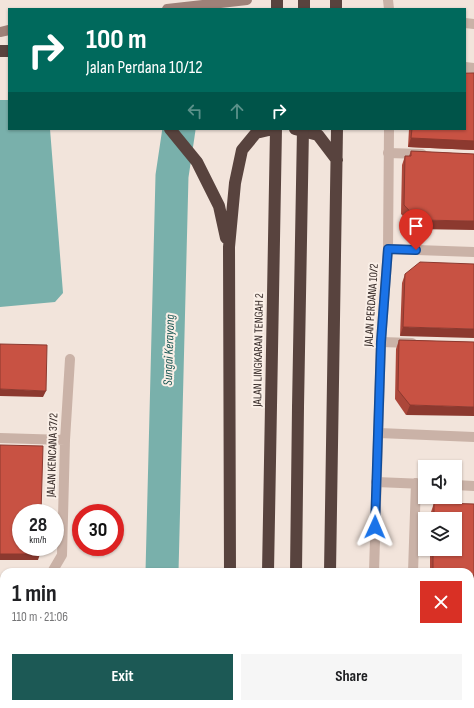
<!DOCTYPE html>
<meta charset="utf-8">
<style>
body{margin:0;font-family:"Sofia Sans Condensed",sans-serif;background:#f6f6f6;color:#202124;height:100vh;display:flex;flex-direction:column;font-size:15px;white-space:nowrap}
*{box-sizing:border-box;margin:0}
p{font-size:13px;color:#757577}
.icon{flex:none;width:22px;height:22px;fill:none;stroke:currentColor;stroke-width:2;stroke-linecap:round;stroke-linejoin:round}
.map{position:relative;flex:1;overflow:hidden}
.panel{position:absolute;left:0px;top:568px;width:474px;height:140px;display:flex;flex-direction:column;background:#fff;border-radius:12px 12px 0 0;box-shadow:0 1px 3px #0004}
.panel>*{flex:none}
.hud{position:absolute;left:8px;top:8px;width:458px;height:122px;border-radius:0px;box-shadow:0 1px 3px #0004;background:#00695c;color:#fff;overflow:hidden}
.tools{position:absolute;left:418px;top:460px;display:grid;gap:8px}
.tools a{display:grid;place-items:center;width:44px;height:44px;border-radius:0px;background:#fff;box-shadow:0 1px 3px #0004;font-size:20px}
.speed{position:absolute;left:12px;top:504px;display:flex;gap:8px;font-size:20px;font-weight:700;text-align:center}
.speed>*{display:grid;place-content:center;width:52px;height:52px;border-radius:50%;background:#fff;box-shadow:0 1px 3px #0004;line-height:1}
.speed small{font-size:10px;font-weight:400}
.speed .limit{border:6px solid #d22;background:#fff;color:#111}
.pin{position:absolute;display:grid;place-items:center;width:34px;height:34px;color:#fff;margin:-41px -17px;border-radius:50% 50% 50% 0;rotate:-45deg;box-shadow:0 0 4px #0007}
.pin .icon{rotate:45deg}
.me{position:absolute;width:44px;margin:-22px;rotate:1deg;stroke-linejoin:round;filter:drop-shadow(0 0 3px #0008)}
.turn{display:flex;align-items:center;gap:14px;height:84px;padding:0 12px;font-size:18px}
.turn .icon{width:52px;height:52px;stroke-width:2.5}
.turn b{display:block;font-size:28px;line-height:34px}
.lanes{display:flex;align-items:center;height:38px;padding:0 12px;background:#0003;justify-content:center;gap:20px;direction:ltr}
.lanes .off{opacity:.35}
.round{display:grid;place-items:center;flex:none;width:42px;height:42px;border-radius:0px;background:#f6f6f6}
.summary{display:flex;align-items:center;justify-content:space-between;height:68px;padding:0 12px}
h1{font-size:24px;font-weight:700;line-height:30px}
.action{display:flex;gap:8px;margin-top:auto;padding:8px 12px}
.action a{flex:1;height:46px;border-radius:0px;background:#1c5955;color:#fff;font-size:16px;font-weight:700;line-height:46px;text-align:center}
.action a+a{background:#f6f6f6;color:#202124}
.map>svg:first-child{display:block}
.water{fill:#79b0ab}
.lines{fill:none;stroke-linecap:round;stroke-linejoin:round}
.river{stroke:#79b0ab;stroke-width:33}
.lane{stroke:#cab2a7;stroke-width:10}
.street{stroke:#cab2a7;stroke-width:10}
.secondary{stroke:#9e8178;stroke-width:10}
.highway{stroke:#58433e;stroke-width:12}
.highway-bridge{stroke:#58433e;stroke-width:12}
.wall{fill:#ac473a}
.shaded-wall{fill:#8c392f}
.building{fill:#c85243;stroke:#8c392f}
.route-casing{stroke:#114b97;stroke-width:10}
.route{stroke:#1a73e8;stroke-width:7}
.labels{text-anchor:middle;stroke-width:4;stroke-linejoin:round;paint-order:stroke}
.street-label{font-size:12px;fill:#362a27;stroke:#faefe7}
.water-label{font-size:13px;font-style:italic;fill:#1c5955;stroke:#faefe7}
</style>
<div class="map">
<svg width="474" height="708" viewBox="0 0 474 708">
<rect width="100%" height="100%" fill="#f2e4db"/>
<!-- water -->
<path class="water" d="M 0,100 L 9,100 L 9,129 L 50,129 L 63,293 L 55,302 L 0,307 Z"/>
<g class="lines">
<!-- river -->
<path class="river" d="M 162,572 L 172,176 L 179,129
M 158,708 L 158,704"/>
<!-- lane -->
<path class="lane" d="M 388,153 L 422,154
M 381,342 L 412,343
M 470,598 L 474,598"/>
<!-- street -->
<path class="street" d="M 388,0 L 389,9
M 465,23 L 474,24
M 465,67 L 474,68
M 388,249 L 474,252
M 379,433 L 474,437
M 0,438 L 65,440
M 376,482 L 425,484
M 455,485 L 474,486
M 52,572 L 62,555 L 65,440 L 70,359
M 374,572 L 381,342 L 388,249 L 389,129
M 413,572 L 416,483
M 0,594 L 4,594
M 372,705 L 469,708"/>
<!-- secondary -->
<path class="secondary" d="M 167,9 L 247,0
M 0,32 L 9,30"/>
<!-- highway -->
<path class="highway" d="M 277,0 L 277,9
M 336,0 L 336,9
M 304,9 L 304,0
M 0,51 L 9,51
M 170,129 L 197,162 L 219,206 L 226,238
M 295,129 L 318,135 L 337,160
M 230,572 L 229,247 L 235,183 L 242,150 L 256,133 L 273,129
M 268,572 L 276,129
M 296,572 L 298,407
M 330,572 L 337,129
M 232,704 L 232,708
M 267,708 L 267,704
M 294,708 L 294,704
M 326,708 L 326,704"/>
<!-- highway-bridge -->
<path class="highway-bridge" d="M 298,407 L 303,129"/>
</g>
<!-- wall -->
<path class="wall" d="M 474,73 L 474,150 L 408,147 L 409,129 L 465,129 Z
M 411,151 L 474,154 L 415,229 L 401,214 L 402,165 L 405,156 L 409,156 Z
M 474,264 L 400,336 L 402,283 L 405,274 Z
M 399,340 L 474,342 L 406,415 L 395,399 L 396,349 Z
M 434,503 L 474,504 L 474,584 L 470,584 L 470,572 L 430,572 L 430,549 L 455,549 L 455,519 L 431,519 L 431,512 Z"/>
<!-- shaded-wall -->
<path class="shaded-wall" d="M 411,138 L 474,141 L 474,150 L 408,147 Z
M 418,220 L 474,221 L 474,230 L 415,229 Z
M 403,327 L 474,329 L 474,338 L 400,336 Z
M 0,389 L 46,391 L 43,397 L 0,396 Z
M 410,405 L 474,407 L 474,416 L 406,415 Z
M 0,554 L 40,554 L 38,560 L 0,560 Z
M 470,575 L 474,575 L 474,584 L 470,584 Z
M 470,670 L 474,670 L 474,679 L 470,679 Z"/>
<!-- building -->
<path class="building" d="M 465,73 L 474,73 L 474,141 L 411,138 L 412,129 L 465,129 Z
M 411,151 L 474,154 L 474,221 L 418,220 L 404,205 L 405,156 L 411,156 Z
M 420,262 L 474,264 L 474,329 L 403,327 L 405,274 Z
M 399,340 L 474,342 L 474,407 L 410,405 L 398,390 Z
M 0,344 L 47,345 L 46,391 L 0,389 Z
M 0,445 L 43,446 L 41,513 L 21,513 L 21,547 L 40,547 L 40,554 L 0,554 Z
M 434,503 L 474,504 L 474,575 L 470,575 L 470,572 L 433,572 L 433,549 L 455,549 L 455,519 L 434,519 Z
M 470,606 L 474,606 L 474,670 L 470,670 Z"/>
<g class="lines">
<!-- route casing -->
<g class="route-casing">
<path id="route" d="M 375,527 L 381,342 L 388,249 L 416,250"/>
</g>
<!-- route -->
<use href="#route" class="route"/>
</g>
<g class="labels">
<!-- street labels -->
<g class="street-label">
<text transform="translate(371 305) rotate(-86)" y="4">JALAN PERDANA 10/2</text>
<text transform="translate(258 350) rotate(-89)" y="4">JALAN LINGKARAN TENGAH 2</text>
<text transform="translate(52 455) rotate(-88)" y="4">JALAN KENCANA 37/2</text>
</g>
<!-- water labels -->
<g class="water-label">
<text transform="translate(168 350) rotate(-88)" y="5">Sungai Kerayong</text>
</g>
</g>
</svg>
<div class="tools">
<a><svg class="icon" aria-label="sound" viewBox="0 0 24 24"><path d="M4 9h4l5-4v14l-5-4H4zM17 9q2 3 0 6"/></svg></a>
<a><svg class="icon" aria-label="layers" viewBox="0 0 24 24"><path d="M12 4l9 5-9 5-9-5zM3 14l9 5 9-5"/></svg></a>
</div>
<div class="speed"><div>28<small>km/h</small></div><div class="limit">30</div></div>
<div class="pin" style="left:416px;top:250px;background:#d93025"><svg class="icon" aria-label="arrive" viewBox="0 0 24 24"><path d="M6 21V4h12l-3 4 3 4H6"/></svg></div>
<svg class="me" style="left:375px;top:527px" viewBox="-20 -20 40 40"><path d="M0-17L14 15 0 8-14 15z" fill="#1a73e8" stroke="#fff" stroke-width="4"/></svg>
<div class="hud">
<div class="turn"><svg class="icon" aria-label="right" viewBox="0 0 24 24"><path d="M7 20v-9h11M14 6l5 5-5 5"/></svg><div><b>100 m</b>Jalan Perdana 10/12</div></div>
<div class="lanes"><svg class="icon off" aria-label="left" viewBox="0 0 24 24"><path d="M17 20v-9H6M10 6l-5 5 5 5"/></svg><svg class="icon off" aria-label="ahead" viewBox="0 0 24 24"><path d="M12 20V5M6 11l6-6 6 6"/></svg><svg class="icon" aria-label="right" viewBox="0 0 24 24"><path d="M7 20v-9h11M14 6l5 5-5 5"/></svg></div>
</div>
<section class="panel">
<div class="summary"><div><h1>1 min</h1><p>110 m · 21:06</p></div><a class="round" style="background:#d93025;color:#fff"><svg class="icon" aria-label="close" viewBox="0 0 24 24"><path d="M6 6l12 12M18 6L6 18"/></svg></a></div>
<div class="action"><a>Exit</a><a>Share</a></div>
</section>
</div>
